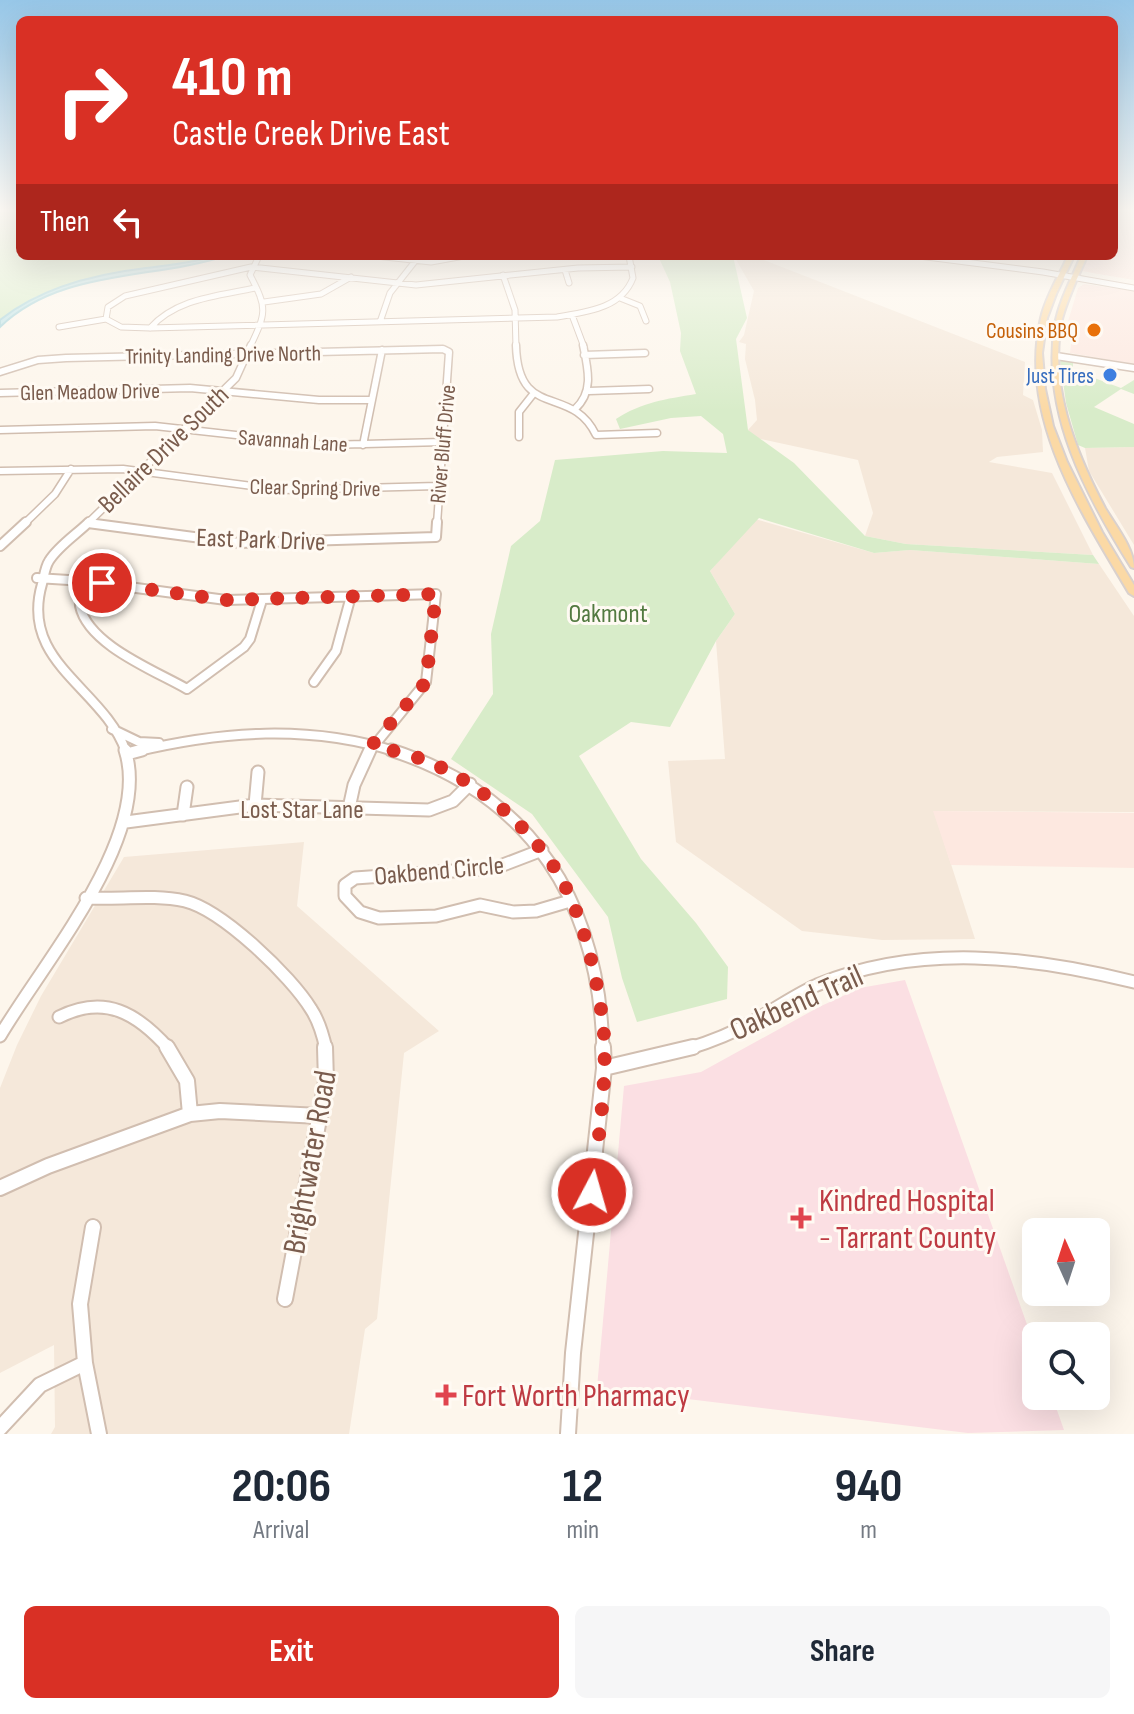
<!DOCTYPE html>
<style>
body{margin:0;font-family:"Sofia Sans Condensed",sans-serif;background:#f6f6f7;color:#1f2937;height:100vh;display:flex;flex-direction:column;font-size:30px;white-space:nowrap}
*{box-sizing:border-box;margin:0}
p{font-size:26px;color:#747a83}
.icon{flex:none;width:44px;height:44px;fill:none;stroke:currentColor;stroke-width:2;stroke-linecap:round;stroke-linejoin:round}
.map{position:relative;height:1434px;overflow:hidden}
.panel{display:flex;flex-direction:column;background:#fff;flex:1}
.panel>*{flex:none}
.guide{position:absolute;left:16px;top:16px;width:1102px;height:244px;border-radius:12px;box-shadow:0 8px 32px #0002;background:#d93025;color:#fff;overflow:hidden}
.needle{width:52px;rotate:357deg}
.fabs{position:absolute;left:1022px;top:1218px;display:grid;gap:16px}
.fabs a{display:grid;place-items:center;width:88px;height:88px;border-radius:12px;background:#fff;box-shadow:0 8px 32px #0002;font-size:40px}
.pin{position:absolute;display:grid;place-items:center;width:68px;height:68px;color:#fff;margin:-34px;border:4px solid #fff;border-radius:50%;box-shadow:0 2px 8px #0007}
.me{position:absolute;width:88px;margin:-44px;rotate:6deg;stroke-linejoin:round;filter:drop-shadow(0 0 6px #0008)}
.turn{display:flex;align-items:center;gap:28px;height:168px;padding:0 24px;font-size:36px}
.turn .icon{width:104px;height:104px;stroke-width:2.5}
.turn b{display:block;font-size:56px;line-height:68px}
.then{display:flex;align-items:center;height:76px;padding:0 24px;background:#0003;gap:16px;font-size:30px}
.eta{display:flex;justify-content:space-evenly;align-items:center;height:136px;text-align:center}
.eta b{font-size:48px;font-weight:700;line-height:56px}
.cta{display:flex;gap:16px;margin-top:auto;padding:16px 24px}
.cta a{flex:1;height:92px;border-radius:12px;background:#d93025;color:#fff;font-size:32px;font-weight:700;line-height:92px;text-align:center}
.cta a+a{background:#f6f6f7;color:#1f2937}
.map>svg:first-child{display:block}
.residential{fill:#f5e8da}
.commercial{fill:#fde8e0}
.medical{fill:#fbdfe3}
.green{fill:#d8ecc9}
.water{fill:#bfe3e8;stroke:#a5d3da;stroke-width:2}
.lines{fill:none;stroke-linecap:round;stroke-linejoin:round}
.minor-far4-casing{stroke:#d1beb0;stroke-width:7}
.minor-far3-casing{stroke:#d1beb0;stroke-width:9}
.minor-far2-casing{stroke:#d1beb0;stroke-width:12}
.minor-far1-casing{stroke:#d1beb0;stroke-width:15}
.minor-casing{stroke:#d1beb0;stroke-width:18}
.major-casing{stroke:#dad1cd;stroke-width:4}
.minor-far4{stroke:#fff;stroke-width:5}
.minor-far3{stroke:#fff;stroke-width:6}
.minor-far2{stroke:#fff;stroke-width:8}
.minor-far1{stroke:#fff;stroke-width:11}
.minor{stroke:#fff;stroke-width:14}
.major{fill:#fbd9a5;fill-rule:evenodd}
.route{stroke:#d93025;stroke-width:14;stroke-dasharray:0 25.2}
.food-dot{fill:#e8710a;stroke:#fffaf3;stroke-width:3}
.shop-dot{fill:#3f7fe0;stroke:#fffaf3;stroke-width:3}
.health-dot{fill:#e0444e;stroke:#fffaf3;stroke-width:3}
.labels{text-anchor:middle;stroke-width:6;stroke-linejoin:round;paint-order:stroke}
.far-food-label{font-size:22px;fill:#c56008;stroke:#fffaf3;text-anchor:end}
.far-street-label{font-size:22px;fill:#7a5c4d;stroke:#fffaf3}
.far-shop-label{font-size:22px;fill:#366cbe;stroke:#fffaf3;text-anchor:end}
.street-label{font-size:26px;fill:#7a5c4d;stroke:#fffaf3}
.park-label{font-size:26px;fill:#537a41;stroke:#fffaf3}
.near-street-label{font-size:32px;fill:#7a5c4d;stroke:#fffaf3}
.near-health-label{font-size:32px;fill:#be3a42;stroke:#fffaf3;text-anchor:start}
</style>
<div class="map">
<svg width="1134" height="1434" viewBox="0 0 1134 1434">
<rect width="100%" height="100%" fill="#fdf6ec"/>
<!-- residential -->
<path class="residential" d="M 734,256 L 754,256 L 1025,362 L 1023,395 L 1033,400 L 1042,430 L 1043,452 L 997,457 L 989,462 L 1052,473 L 1093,555 L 906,544 L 865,536 L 873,513 L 858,460 L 756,438 L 748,430 L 757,420 L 755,400 L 745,359 L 746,344 L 739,342 L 744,335 L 754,291 Z
M 1134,447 L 1134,545 L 1089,471 L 1085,448 Z
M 755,519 L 874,553 L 910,550 L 1099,564 L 1134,616 L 1134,812 L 934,811 L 975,939 L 882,940 L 802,931 L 676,842 L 668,761 L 725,759 L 716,641 L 735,614 L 710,571 Z
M 304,842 L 297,906 L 439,1031 L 404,1053 L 377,1319 L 365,1329 L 349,1434 L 51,1434 L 55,1427 L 54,1345 L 0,1373 L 0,1088 L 17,1045 L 41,996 L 124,857 Z"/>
<!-- commercial -->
<path class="commercial" d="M 1114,211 L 1134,211 L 1134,280 L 1081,271 L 1086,256 L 1114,256 Z
M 1084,284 L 1134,291 L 1134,364 L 1070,353 L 1072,336 L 1064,335 L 1078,288 Z
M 933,811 L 1134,813 L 1134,868 L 951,865 Z"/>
<!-- medical -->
<path class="medical" d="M 905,980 L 1036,1350 L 1036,1396 L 1052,1396 L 1064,1430 L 968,1433 L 597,1388 L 624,1086 L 701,1072 L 819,1007 L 860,988 Z"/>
<!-- green -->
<path class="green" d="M 0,211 L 20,211 L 20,256 L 215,256 C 193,263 169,264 146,268 C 95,275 41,286 0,320 Z
M 658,256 L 733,256 L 747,318 L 736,339 L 748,430 L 794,463 L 865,536 L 906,544 L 1093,555 L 1099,564 L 910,550 L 874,553 L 759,518 L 710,571 L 735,614 L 716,641 L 670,727 L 631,722 L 579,756 L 641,859 L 696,923 L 728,967 L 727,999 L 637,1022 L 622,978 L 608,917 L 532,814 L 451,759 L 493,694 L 491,634 L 511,546 L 540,521 L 555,460 L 663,451 L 727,453 L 723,434 L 701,416 L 671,418 L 620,429 L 616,419 C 642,402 666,399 696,394 L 680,351 L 681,333 L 670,282 Z
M 1060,360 L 1073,361 L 1073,370 L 1121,388 L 1134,380 L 1134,394 L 1121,389 L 1094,407 L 1134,424 L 1134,447 L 1085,448 L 1078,445 L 1066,403 Z"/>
<!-- water -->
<path class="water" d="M 215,256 L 225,256 C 151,280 60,269 0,327 L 0,320 C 41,287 95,274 146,268 C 169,265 193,263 215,256 Z"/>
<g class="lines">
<!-- minor-far4 casing -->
<g class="minor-far4-casing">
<path id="minor-far4" d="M 376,256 L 431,262 L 464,256
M 919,256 L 1043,272 L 1134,288
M 565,270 L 569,283
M 503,275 L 515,310 L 516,347
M 620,298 L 640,306 L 646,321
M 264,302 L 321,294 L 351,277
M 572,315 L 584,347
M 106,319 L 121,327 L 150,328 L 557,317 C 586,312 621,309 633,278 L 629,256
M 106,319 L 108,307 L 125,296 L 251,267 L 416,285 L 578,268 L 632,267
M 380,322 L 390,293 L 416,260
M 59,327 L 106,319
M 150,328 C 177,298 218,296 255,288
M 250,347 C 266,313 268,309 250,275 L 259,256"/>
</g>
<!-- minor-far3 casing -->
<g class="minor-far3-casing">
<path id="minor-far3" d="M 516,345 C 518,422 571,383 596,435 L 657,433
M 584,355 L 645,353
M 1056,356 L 1134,368
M 0,372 L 38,360 L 66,358 L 443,349 L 449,352 L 437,524
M 589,391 L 649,389
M 0,393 L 190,388 L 319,400 L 372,400
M 575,409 C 594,392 588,369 583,345
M 0,430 L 155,426 L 325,445 L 443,442
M 519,437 L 519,412 L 534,393
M 363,445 L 382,350
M 0,471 L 123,469 L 282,490 L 438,486
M 88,523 L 93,524
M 24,524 L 55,494 L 71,469
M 87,524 L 236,378 L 251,345"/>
</g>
<!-- minor-far2 casing -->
<g class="minor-far2-casing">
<path id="minor-far2" d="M 89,522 C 77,534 58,546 49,561 C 45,567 44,577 42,584 C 19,663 104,688 126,752
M 88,523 L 239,543 L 436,537 L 437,522
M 0,546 L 26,522
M 37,578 L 84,581 L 226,600 L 436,594 L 426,682 L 369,752
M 84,581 C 82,589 79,598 80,606 C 88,645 156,671 187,689 L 244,647 L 250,639 L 262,600
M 314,682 L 336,651 L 351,596
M 112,729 L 139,742 L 159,743
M 134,752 C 222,731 309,724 397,752"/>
</g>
<!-- minor-far1 casing -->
<g class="minor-far1-casing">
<path id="minor-far1" d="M 391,750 C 533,796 599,903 603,1049
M 127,754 L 142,750
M 255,805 L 258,772
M 349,808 L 354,785 L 370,750
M 183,815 L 187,787
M 126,822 L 255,805 L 429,810 L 453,801 L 470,784
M 542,850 L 495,868 L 355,878 L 345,885 L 345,896 L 360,912 L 379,918 L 436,916 L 480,905 L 513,912 L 536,911 L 570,901
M 86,898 C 118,900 153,894 185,901 C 222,910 291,976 311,1009 C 319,1021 323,1035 326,1049
M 59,1017 C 105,994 137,1013 169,1049
M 0,1036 C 42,964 153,836 125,750
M 687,1049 C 710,1042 733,1033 754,1021 C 775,1009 795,995 817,985 C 919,943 1030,956 1134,982"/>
</g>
<!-- minor casing -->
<g class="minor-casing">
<path id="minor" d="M 167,1047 L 187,1081 L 190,1114
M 604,1068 L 693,1047
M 0,1188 L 48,1166 L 190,1114 L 220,1111 L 320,1116
M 93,1227 L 80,1304 L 85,1363 L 99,1434
M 285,1299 L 326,1082 L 325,1047
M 0,1428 L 40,1385 L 85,1363
M 568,1434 L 573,1353 L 604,1068 L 603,1047"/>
</g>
<!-- major casing -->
<g class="major-casing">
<path id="major" d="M 1068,256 L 1074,256 L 1056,294 L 1047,318 L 1042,353 L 1045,389 L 1053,426 L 1067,462 L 1102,532 L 1134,585 L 1134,596 L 1129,593 C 1081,512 1018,417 1041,318 C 1046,296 1059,276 1068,256 Z
M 1081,256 L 1087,256 C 1078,277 1068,297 1062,319 C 1048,384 1075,451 1105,508 C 1115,525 1134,548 1134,568 L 1131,567 C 1086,495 1041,412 1055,325 C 1059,301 1072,278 1081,256 Z"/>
</g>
<!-- minor-far4 -->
<use href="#minor-far4" class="minor-far4"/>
<!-- minor-far3 -->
<use href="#minor-far3" class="minor-far3"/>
<!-- minor-far2 -->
<use href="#minor-far2" class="minor-far2"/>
<!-- minor-far1 -->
<use href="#minor-far1" class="minor-far1"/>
<!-- minor -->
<use href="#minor" class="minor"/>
<!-- major -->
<use href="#major" class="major"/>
</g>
<!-- sky -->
<linearGradient id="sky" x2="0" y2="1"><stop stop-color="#97c7e8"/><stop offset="0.51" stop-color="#fefbf6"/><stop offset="1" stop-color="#fefbf6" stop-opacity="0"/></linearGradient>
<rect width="1134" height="412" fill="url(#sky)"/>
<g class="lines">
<!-- route -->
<path class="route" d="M 102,583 L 226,600 L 436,594 L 426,682 L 372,745 C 389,750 408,754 424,760 C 475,780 524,822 554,867 C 582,908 600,986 604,1035 C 607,1087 598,1141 592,1192"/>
</g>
<!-- markers -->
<circle class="food-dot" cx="1094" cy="330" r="8"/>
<circle class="shop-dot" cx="1110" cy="375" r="8"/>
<g class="health-dot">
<path d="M797 1206h8v8h8v8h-8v8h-8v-8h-8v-8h8z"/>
<path d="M442 1383h8v8h8v8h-8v8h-8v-8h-8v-8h8z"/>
</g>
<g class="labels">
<!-- far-food labels -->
<g class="far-food-label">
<text x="1078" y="338">Cousins BBQ</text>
</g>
<!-- far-street labels -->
<g class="far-street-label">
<text transform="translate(223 354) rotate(-1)" y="8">Trinity Landing Drive North</text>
<text transform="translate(90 391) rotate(-1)" y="8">Glen Meadow Drive</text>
<text transform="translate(293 440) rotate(4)" y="8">Savannah Lane</text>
<text transform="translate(442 444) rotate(-85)" y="8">River Bluff Drive</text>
<text transform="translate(315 487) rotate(1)" y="8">Clear Spring Drive</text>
</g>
<!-- far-shop labels -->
<g class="far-shop-label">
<text x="1094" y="383">Just Tires</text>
</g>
<!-- street labels -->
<g class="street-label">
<text transform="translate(163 449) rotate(-44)" y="9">Bellaire Drive South</text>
<text transform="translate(261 539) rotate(2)" y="9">East Park Drive</text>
<text x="302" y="818">Lost Star Lane</text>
<text transform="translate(439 870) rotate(-5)" y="9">Oakbend Circle</text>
</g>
<!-- park labels -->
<g class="park-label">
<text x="608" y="622">Oakmont</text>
</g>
<!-- near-street labels -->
<g class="near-street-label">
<text transform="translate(796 1002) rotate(-24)" y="11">Oakbend Trail</text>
<text transform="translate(309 1162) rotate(-80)" y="11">Brightwater Road</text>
</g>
<!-- near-health labels -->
<g class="near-health-label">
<text x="819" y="1211">Kindred Hospital<tspan x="819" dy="37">- Tarrant County</tspan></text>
<text x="462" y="1406">Fort Worth Pharmacy</text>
</g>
</g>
</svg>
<div class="fabs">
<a><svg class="needle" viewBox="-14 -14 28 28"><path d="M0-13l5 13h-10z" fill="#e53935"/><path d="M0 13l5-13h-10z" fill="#747a83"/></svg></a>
<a><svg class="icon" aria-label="search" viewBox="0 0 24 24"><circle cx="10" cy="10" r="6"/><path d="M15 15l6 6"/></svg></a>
</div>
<div class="pin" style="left:102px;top:583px;background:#d93025"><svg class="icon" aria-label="arrive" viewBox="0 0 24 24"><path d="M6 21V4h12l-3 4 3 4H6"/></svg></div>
<svg class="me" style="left:592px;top:1192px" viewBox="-20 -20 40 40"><circle r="17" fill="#d93025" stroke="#fff" stroke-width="3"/><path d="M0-11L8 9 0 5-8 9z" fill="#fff"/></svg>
<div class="guide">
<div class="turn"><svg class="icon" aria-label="right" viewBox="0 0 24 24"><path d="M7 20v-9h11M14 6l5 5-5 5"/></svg><div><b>410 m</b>Castle Creek Drive East</div></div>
<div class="then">Then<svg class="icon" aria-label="left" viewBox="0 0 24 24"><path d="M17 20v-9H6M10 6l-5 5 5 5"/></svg></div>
</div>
</div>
<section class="panel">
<div class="eta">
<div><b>20:06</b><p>Arrival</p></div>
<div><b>12</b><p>min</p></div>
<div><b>940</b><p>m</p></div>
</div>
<div class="cta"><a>Exit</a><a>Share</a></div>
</section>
